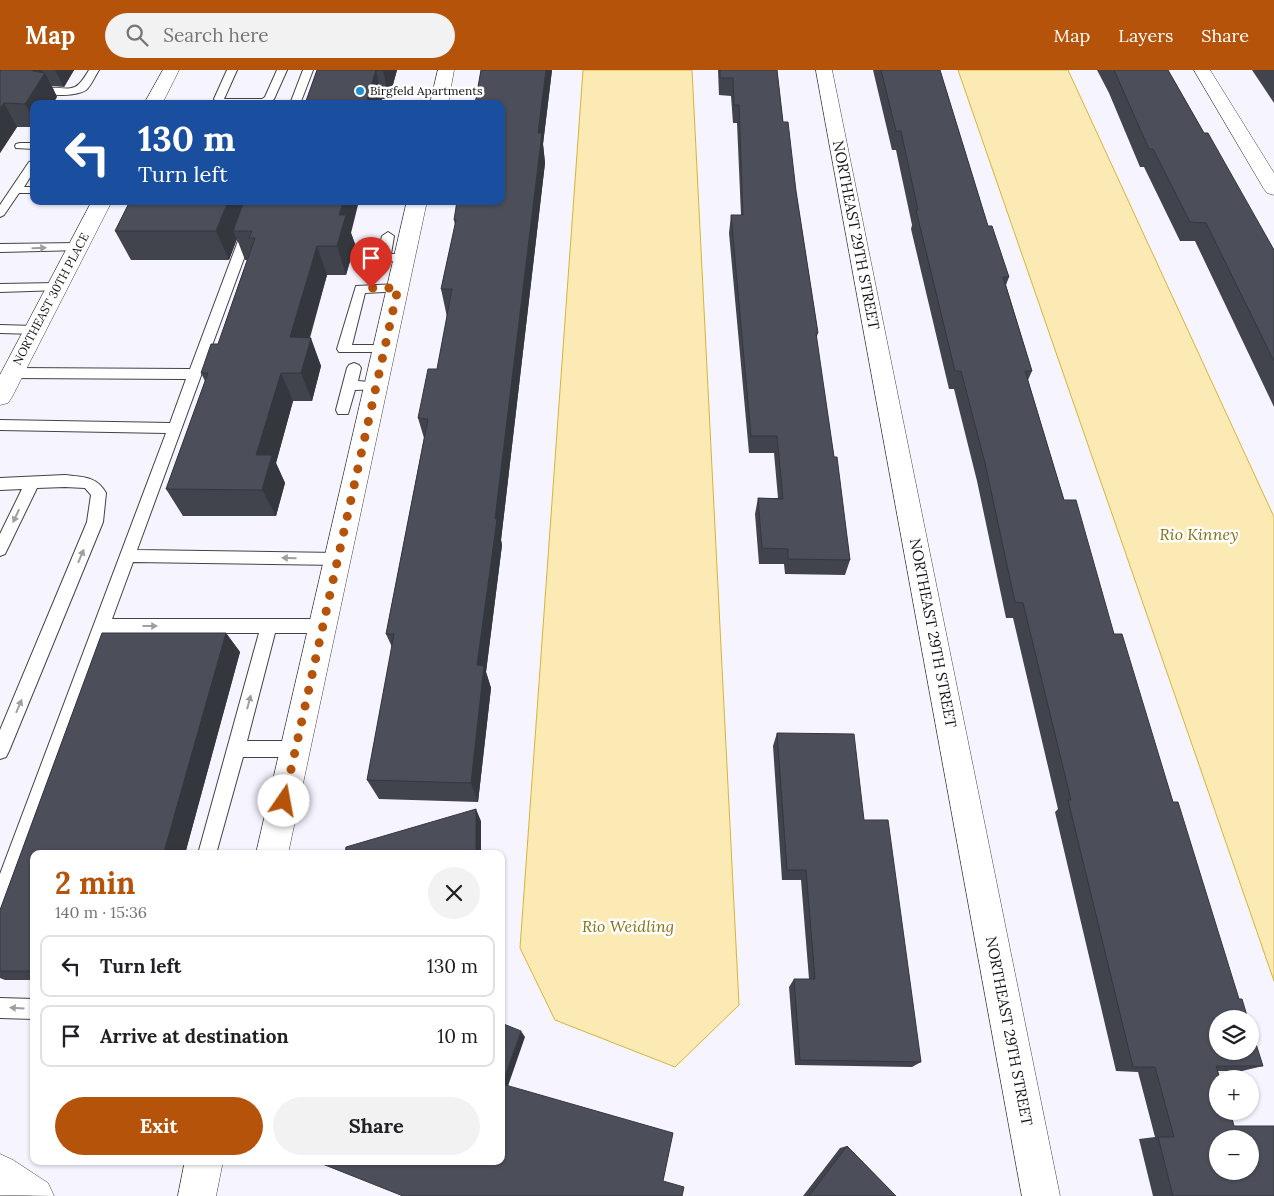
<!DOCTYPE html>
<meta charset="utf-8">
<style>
body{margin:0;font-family:Lora,serif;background:#f2f2f2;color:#202124;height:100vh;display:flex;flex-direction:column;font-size:19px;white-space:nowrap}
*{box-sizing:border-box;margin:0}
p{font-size:16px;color:#757577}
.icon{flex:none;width:28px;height:28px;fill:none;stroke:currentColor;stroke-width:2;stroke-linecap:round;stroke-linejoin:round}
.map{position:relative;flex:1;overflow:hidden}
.drawer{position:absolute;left:30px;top:780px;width:475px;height:315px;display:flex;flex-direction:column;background:#fff;border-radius:10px;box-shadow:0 1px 4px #0004}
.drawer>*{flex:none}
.banner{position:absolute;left:30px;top:30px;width:475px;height:105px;border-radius:10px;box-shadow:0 1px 4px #0004;background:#1a4fa0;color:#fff;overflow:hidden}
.controls{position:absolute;left:1209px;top:940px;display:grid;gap:10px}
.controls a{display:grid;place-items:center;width:50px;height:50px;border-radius:50%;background:#fff;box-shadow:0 1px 4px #0004;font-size:25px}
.pin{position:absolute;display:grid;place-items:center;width:42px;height:42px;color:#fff;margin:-51px -21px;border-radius:50% 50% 50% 0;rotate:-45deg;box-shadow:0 0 5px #0007}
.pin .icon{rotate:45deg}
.me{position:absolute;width:55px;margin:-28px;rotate:12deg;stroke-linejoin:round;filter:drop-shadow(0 0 4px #0008)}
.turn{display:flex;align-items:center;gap:18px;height:105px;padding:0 25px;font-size:22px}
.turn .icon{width:65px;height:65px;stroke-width:2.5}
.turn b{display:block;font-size:35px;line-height:42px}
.round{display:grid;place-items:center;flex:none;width:52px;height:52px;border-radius:26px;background:#f2f2f2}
.overview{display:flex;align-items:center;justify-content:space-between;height:85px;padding:0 25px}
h1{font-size:30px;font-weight:700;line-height:38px;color:#b45309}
.button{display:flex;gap:10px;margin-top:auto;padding:10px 25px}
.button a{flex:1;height:58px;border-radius:30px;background:#b45309;color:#fff;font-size:20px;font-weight:700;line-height:58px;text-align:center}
.button a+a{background:#f2f2f2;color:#202124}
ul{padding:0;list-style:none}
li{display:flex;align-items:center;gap:15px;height:62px;margin:0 10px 8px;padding:0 15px;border:2px solid #e0e0e0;border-radius:10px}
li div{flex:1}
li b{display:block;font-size:19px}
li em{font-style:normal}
header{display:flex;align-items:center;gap:30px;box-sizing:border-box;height:70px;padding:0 25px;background:#b45309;color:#fff}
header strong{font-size:24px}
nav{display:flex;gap:28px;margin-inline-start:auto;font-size:18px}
.search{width:350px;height:45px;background:#f2f2f2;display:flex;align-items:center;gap:12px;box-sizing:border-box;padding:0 18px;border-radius:28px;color:#757577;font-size:19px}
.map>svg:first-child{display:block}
.water{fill:#fbeab4;stroke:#d8b435}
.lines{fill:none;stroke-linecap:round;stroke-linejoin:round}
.service-casing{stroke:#434343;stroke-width:2}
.minor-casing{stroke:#434343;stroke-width:1}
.tertiary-casing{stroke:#434343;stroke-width:1}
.service{fill:#fff;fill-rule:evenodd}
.minor{fill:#fff;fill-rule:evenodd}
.tertiary{fill:#fff;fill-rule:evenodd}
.wall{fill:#41444d}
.shaded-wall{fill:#35373f}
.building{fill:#4c4f5a;stroke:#35373f;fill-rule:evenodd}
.oneway{fill:#9f9f9f}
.route{stroke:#b45309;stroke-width:9;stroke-dasharray:0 16.2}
.poi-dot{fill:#1c91cc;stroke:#fff;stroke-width:2}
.labels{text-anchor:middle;stroke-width:5;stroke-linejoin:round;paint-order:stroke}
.far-poi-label{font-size:12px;fill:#101010;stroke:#fff;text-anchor:start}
.far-street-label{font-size:12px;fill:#101010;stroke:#fff}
.street-label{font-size:15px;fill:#101010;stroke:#fff}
.water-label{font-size:16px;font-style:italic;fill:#86710f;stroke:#fff}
</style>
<header>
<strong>Map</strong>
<div class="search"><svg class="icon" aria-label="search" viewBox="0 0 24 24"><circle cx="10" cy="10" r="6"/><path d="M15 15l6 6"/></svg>Search here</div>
<nav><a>Map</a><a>Layers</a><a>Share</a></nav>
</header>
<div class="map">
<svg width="1274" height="1126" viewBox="0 0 1274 1126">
<rect width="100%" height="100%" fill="#f6f4ff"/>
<!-- water -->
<path class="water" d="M 583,0 L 692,0 L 739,935 L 675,997 L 555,950 L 520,878 Z
M 958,0 L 1068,0 L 1274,447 L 1274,911 Z"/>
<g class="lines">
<!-- service casing -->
<g class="service-casing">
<path id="service" d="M 89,0 L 99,0 C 95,6 91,16 86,20 C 77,26 50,27 43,21 C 52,13 70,24 79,14 C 83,10 86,5 89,0 Z
M 227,0 L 237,0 L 224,29 L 262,29 L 265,27 L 277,0 L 287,0 L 274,29 L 268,34 L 217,34 L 214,29 Z
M 303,0 L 313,0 L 300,34 L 290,34 Z
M 20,73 L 34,73 L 34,79 L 16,78 L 15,76 L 16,74 Z
M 34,91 L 34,101 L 24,117 L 34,117 L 34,123 L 19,123 L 4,145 L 0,147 L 0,135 L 29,92 Z
M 253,131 L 265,131 L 137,480 L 338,483 L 343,485 L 346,489 L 343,493 L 338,495 L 133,492 L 112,549 L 323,549 L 329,551 L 331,556 L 329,561 L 323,563 L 275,563 L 247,671 L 295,671 L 301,673 L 304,679 L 301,685 L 295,687 L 243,687 L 216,784 L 198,784 L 259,563 L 107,563 L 10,829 L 7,836 L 0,839 L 0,804 L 166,363 L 0,360 L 0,350 L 170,353 L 186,309 L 13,308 L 8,306 L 6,303 L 8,300 L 13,298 L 190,299 Z
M 388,162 L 394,166 L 391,184 L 404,184 L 410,188 L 404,192 L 389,191 L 384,203 L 380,204 L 374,200 L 382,166 Z
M 78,173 L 84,177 L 82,180 L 0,182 L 0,174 Z
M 57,213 L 63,217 L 61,220 L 0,222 L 0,214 Z
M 398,214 L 404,218 L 402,221 L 365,223 L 352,275 L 384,275 L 389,276 L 391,279 L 389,282 L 339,282 L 337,279 L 356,216 Z
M 0,255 L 35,256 L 41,260 L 35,264 L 0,263 Z
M 354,293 L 359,295 L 361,298 L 358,311 L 381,313 L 383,316 L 381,319 L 355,320 L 348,344 L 338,344 L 336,340 L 347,298 L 349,295 Z
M 65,405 C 82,407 97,406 106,423 L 103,452 L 9,681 L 6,687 L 0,689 L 0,660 L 87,452 L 91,425 L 85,418 L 65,417 L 37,418 L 5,484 L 0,486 L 0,464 L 22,419 L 0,420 L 0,408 Z
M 0,928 L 34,929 L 34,949 L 0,948 Z"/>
</g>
<!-- minor casing -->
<g class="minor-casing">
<path id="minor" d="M 163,0 L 179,0 L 162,34 L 144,34 Z
M 438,0 L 454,0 L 448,34 L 430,34 Z
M 816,0 L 832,0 L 1060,1126 L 1022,1126 Z
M 1194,0 L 1210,0 L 1274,103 L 1274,125 L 1267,123 L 1264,119 Z
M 92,131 L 112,131 L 12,327 L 8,333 L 0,335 L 0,305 Z
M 407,131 L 427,131 L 288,784 L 256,784 Z
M 185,1091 L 223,1091 L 216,1126 L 178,1126 Z"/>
</g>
<!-- tertiary casing -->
<g class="tertiary-casing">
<path id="tertiary" d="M 0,1084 L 13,1090 L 48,1113 L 54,1126 L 0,1125 Z"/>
</g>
<!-- service -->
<use href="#service" class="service"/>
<!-- minor -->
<use href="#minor" class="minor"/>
<!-- tertiary -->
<use href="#tertiary" class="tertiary"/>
</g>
<!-- wall -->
<path class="wall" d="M 0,0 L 74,0 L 64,17 L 52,16 L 57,27 L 34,34 L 34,57 L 17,57 L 0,83 Z
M 317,0 L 397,0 L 389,29 L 306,31 Z
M 481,0 L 552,0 L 543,74 L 545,93 L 501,470 L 502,475 L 486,602 L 491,618 L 478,732 L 379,729 L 367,710 L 392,577 L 386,564 L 424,368 L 418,348 L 437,299 L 447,247 L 441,219 L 455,155 L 454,150 Z
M 718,0 L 777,0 L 783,52 L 796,121 L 818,263 L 816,269 L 850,490 L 845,505 L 785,504 L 784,494 L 759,494 L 755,444 L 758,428 L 778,428 L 774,383 L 749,383 L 729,163 L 731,145 L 741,145 L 737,53 L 733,53 L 731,26 L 719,25 Z
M 873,0 L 940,0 L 988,156 L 1009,207 L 1006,215 L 1032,301 L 1028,310 L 1064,430 L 1114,564 L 1173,732 L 1239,929 L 1263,996 L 1242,1001 L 1218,1001 L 1234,1056 L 1274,1126 L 1153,1126 L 1139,1069 L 1155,1067 L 1138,1002 L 1116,1001 L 1055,742 L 1058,739 L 1013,548 L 1006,548 L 977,411 L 954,319 L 949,319 L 911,159 L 912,155 L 896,80 L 892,80 Z
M 1097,0 L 1168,0 L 1204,63 L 1274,180 L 1274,337 L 1195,171 L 1180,171 L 1144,97 L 1140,97 L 1109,23 Z
M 1252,0 L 1274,0 L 1274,33 Z
M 130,131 L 351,163 L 355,174 L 346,205 L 327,205 L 310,268 L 321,296 L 312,331 L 293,331 L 276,393 L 285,413 L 276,446 L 183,446 L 166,419 L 205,311 L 201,303 L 218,274 L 247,190 L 245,190 L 237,169 L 229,190 L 131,190 L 115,161 Z
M 102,563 L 226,563 L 240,582 L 185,784 L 34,784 L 34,910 L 5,910 L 0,908 L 0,840 Z
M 777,663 L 864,750 L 921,992 L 912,997 L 795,995 L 789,917 L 794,909 L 809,909 L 801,810 L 782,810 L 773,676 Z
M 847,1076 L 896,1126 L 803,1126 L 840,1078 Z"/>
<!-- shaded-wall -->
<path class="shaded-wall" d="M 30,0 L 42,0 L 44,4 L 45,3 L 57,27 L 53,34 L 34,34 L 34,50 L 25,34 Z
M 55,0 L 74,0 L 64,17 Z
M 376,0 L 382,29 L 381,34 L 366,34 Z
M 383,0 L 397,0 L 389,29 Z
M 546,0 L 552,0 L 543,74 L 545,93 L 501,470 L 502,475 L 486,602 L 491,618 L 478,732 L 471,713 L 477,595 Z
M 4,33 L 17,57 L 0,83 L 0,39 Z
M 228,131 L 251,131 L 233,161 L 237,169 L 229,190 L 216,161 Z
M 343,131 L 359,131 L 351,163 L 355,174 L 346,205 L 337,176 L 339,145 Z
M 317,176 L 327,205 L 301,296 L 290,267 Z
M 311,268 L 321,296 L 312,331 L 301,303 Z
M 281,303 L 293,331 L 276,393 L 285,413 L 276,446 L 262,420 L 256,385 Z
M 226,563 L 240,582 L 185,784 L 162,784 Z
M 476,739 L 481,751 L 481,784 L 476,784 Z
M 521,961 L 525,967 L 507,1019 L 502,1014 Z"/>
<!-- building -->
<path class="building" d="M 0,0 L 32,0 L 33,1 L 45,3 L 25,34 L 4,33 L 0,39 Z
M 317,0 L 383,0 L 376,0 L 366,34 L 178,34 L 180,31 L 306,31 Z
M 481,0 L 546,0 L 538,63 L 542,63 L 495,449 L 497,449 L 477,595 L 484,596 L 471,713 L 367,710 L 394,564 L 386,564 L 428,349 L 418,348 L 428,299 L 437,299 L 452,219 L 441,219 L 456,150 L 454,150 L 457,131 L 501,131 L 501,34 L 475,34 Z
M 720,0 L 777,0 L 783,52 L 788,52 L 796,121 L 818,263 L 816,263 L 834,387 L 837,387 L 850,490 L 788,489 L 788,479 L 762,478 L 758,428 L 783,429 L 777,366 L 751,366 L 731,145 L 743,145 L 739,35 L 734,35 L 733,8 L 720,8 Z
M 881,0 L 940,0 L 988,156 L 992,156 L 1009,207 L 1003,207 L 1032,301 L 1025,301 L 1064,430 L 1076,430 L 1114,564 L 1122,564 L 1173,732 L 1178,732 L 1239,929 L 1242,929 L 1248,949 L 1218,949 L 1218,981 L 1250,981 L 1250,955 L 1263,996 L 1216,996 L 1220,1009 L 1218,1009 L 1218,1041 L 1230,1041 L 1234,1056 L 1274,1056 L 1274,1126 L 1173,1126 L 1158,1067 L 1174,1067 L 1155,997 L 1133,997 L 1068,730 L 1071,730 L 1023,533 L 1015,532 L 985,393 L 961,301 L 955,301 L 916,140 L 918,140 L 901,61 L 896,61 ZM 1218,1069 L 1250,1069 L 1250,1101 L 1218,1101 Z
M 1114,0 L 1168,0 L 1204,63 L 1208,63 L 1274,180 L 1274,291 L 1206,153 L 1190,152 L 1153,79 L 1149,79 Z
M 130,131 L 228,131 L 216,161 L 115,161 Z
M 244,131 L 343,131 L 339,145 L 346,145 L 337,176 L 317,176 L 290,267 L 311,268 L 301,303 L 281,303 L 256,385 L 272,385 L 262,420 L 166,419 L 208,303 L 201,303 L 211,274 L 218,274 L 255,168 L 249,168 L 252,161 L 233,161 Z
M 102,563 L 226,563 L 164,782 L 162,784 L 34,784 L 34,901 L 0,901 L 0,840 Z
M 777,663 L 854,664 L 864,750 L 888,750 L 921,992 L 800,990 L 794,909 L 815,909 L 806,800 L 787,800 Z
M 476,739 L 476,784 L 345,784 L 346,777 Z
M 501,953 L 521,961 L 502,1014 L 673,1063 L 663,1111 L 684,1117 L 682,1126 L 403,1126 L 315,1091 L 501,1091 Z
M 847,1076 L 896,1126 L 809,1126 Z"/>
<!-- one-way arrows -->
<defs><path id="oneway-solid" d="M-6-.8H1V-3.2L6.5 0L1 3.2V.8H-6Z" transform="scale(1.25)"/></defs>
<g class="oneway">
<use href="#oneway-solid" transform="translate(39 178) rotate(-1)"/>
<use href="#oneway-solid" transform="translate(16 446) rotate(115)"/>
<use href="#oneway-solid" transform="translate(81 486) rotate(-67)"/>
<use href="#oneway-solid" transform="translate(289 488) rotate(-179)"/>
<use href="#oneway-solid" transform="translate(150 556)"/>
<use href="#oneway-solid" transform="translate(249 632) rotate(-75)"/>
<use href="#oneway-solid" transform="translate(19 636) rotate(-67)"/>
<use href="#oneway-solid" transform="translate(17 938) rotate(-177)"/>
</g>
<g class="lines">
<!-- route -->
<path class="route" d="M 284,731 L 398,218 L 371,218"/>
</g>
<!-- markers -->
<circle class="poi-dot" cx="360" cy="21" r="5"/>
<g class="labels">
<!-- far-poi labels -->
<g class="far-poi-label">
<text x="370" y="25">Birgfeld Apartments</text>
</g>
<!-- far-street labels -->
<g class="far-street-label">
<text transform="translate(51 229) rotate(-62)" y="4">NORTHEAST 30TH PLACE</text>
</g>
<!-- street labels -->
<g class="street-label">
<text transform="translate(856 165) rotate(79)" y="5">NORTHEAST 29TH STREET</text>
<text transform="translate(933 563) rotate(79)" y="5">NORTHEAST 29TH STREET</text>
<text transform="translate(1009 961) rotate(79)" y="5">NORTHEAST 29TH STREET</text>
</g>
<!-- water labels -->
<g class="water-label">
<text x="1199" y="470">Rio Kinney</text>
<text x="628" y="862">Rio Weidling</text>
</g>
</g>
</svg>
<div class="controls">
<a><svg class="icon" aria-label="layers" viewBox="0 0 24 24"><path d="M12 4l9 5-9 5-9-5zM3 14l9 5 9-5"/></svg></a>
<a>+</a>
<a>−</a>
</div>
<div class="pin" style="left:371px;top:218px;background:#d93025"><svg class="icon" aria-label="arrive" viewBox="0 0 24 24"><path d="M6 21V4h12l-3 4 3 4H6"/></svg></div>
<svg class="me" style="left:284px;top:731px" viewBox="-20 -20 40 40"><circle r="19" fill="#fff"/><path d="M0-13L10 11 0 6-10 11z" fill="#b45309"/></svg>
<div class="banner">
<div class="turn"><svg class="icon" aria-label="left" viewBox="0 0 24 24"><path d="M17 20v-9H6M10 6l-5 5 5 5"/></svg><div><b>130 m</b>Turn left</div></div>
</div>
<section class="drawer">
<div class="overview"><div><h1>2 min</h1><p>140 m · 15:36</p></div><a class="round"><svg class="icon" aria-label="close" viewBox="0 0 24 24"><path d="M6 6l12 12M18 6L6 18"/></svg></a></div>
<ul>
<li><svg class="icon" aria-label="left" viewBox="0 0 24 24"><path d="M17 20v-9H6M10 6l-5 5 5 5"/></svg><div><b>Turn left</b></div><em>130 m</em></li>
<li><svg class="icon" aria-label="arrive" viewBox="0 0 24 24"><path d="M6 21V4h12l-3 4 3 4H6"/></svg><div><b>Arrive at destination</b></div><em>10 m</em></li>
</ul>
<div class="button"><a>Exit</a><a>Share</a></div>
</section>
</div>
